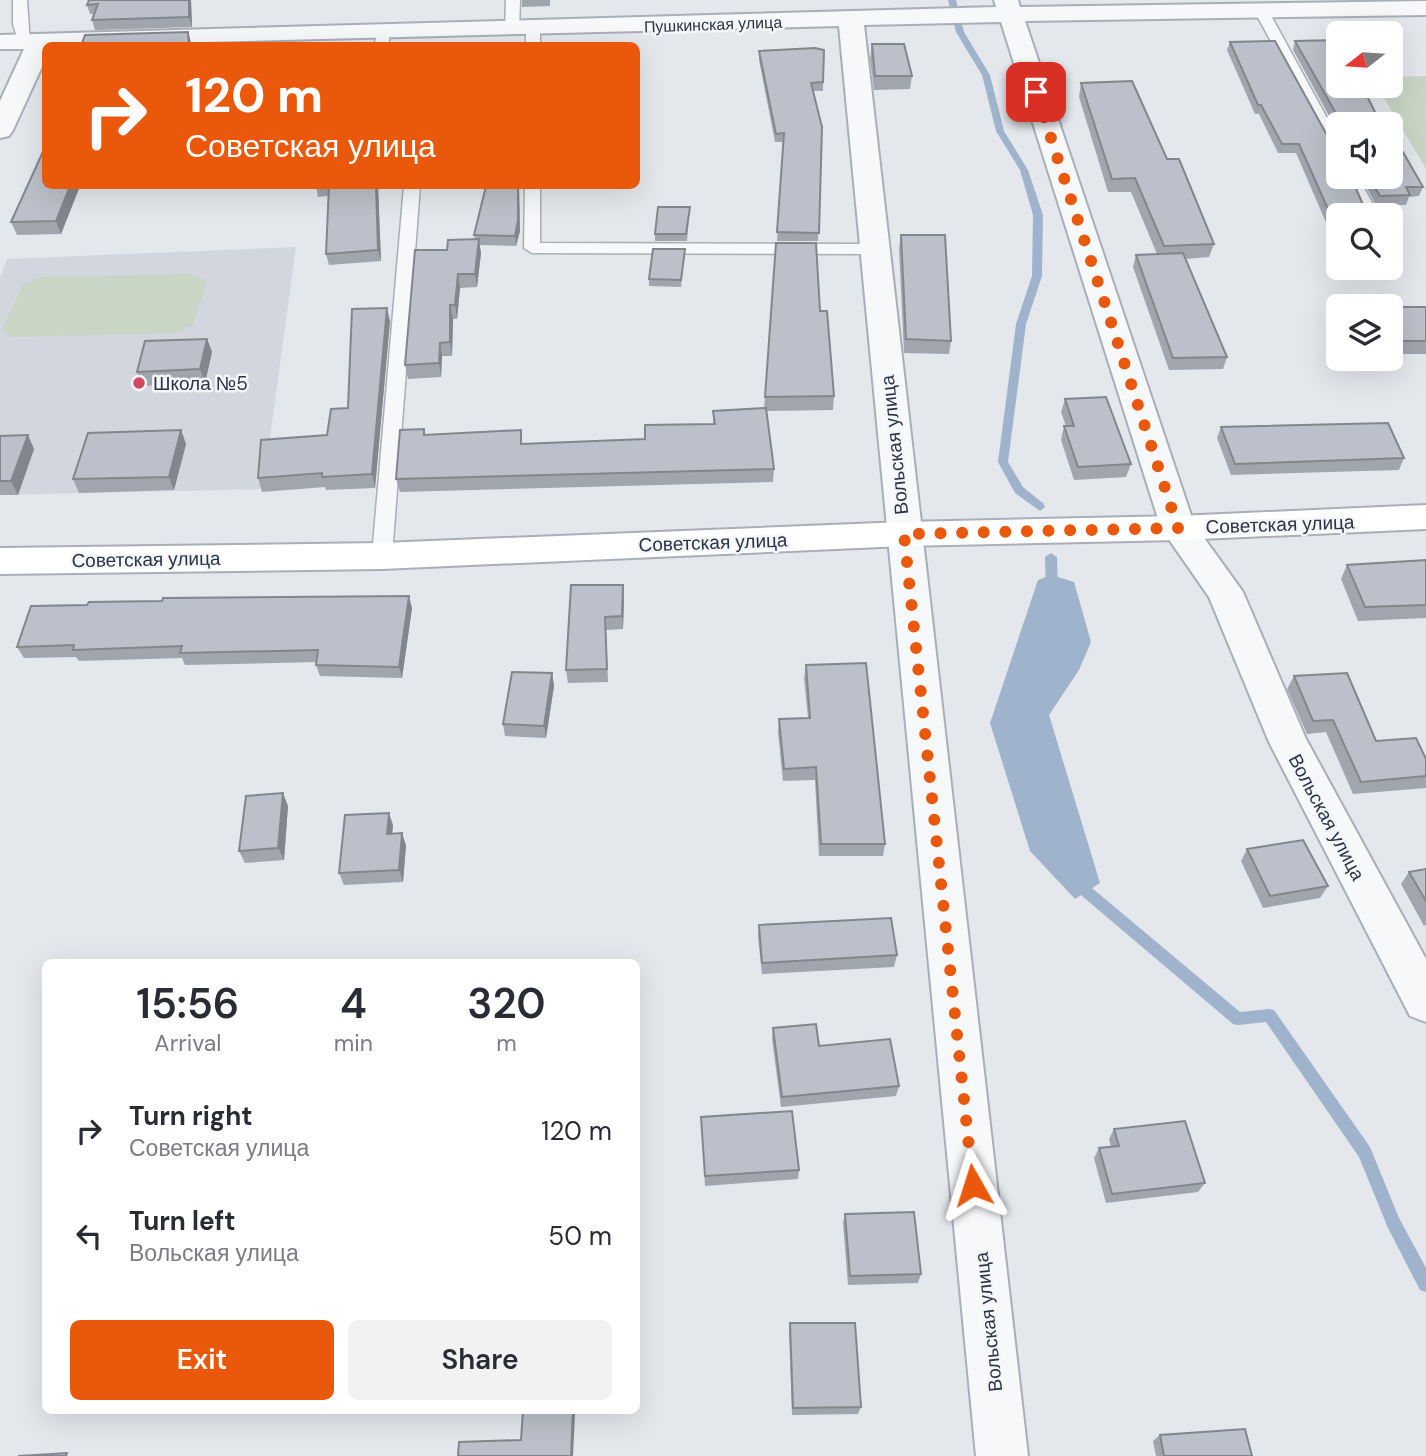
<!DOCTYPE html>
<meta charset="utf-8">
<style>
body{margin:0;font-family:"DM Sans",sans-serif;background:#f2f2f3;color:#2b2b33;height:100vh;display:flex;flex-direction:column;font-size:26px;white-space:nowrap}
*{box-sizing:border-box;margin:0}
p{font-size:23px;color:#7c7c81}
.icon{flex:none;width:38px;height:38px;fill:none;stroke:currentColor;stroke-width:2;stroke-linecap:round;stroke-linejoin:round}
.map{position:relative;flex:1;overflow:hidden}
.drawer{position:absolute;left:42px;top:959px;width:598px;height:455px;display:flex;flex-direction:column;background:#fff;border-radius:10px;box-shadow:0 7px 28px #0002}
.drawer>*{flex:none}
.guide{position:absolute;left:42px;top:42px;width:598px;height:147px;border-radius:10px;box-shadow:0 7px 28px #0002;background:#ea580c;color:#fff;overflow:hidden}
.needle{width:46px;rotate:253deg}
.tools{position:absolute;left:1326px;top:21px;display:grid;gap:14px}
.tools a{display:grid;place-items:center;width:77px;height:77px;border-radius:10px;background:#fff;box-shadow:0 7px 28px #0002;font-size:35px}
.pin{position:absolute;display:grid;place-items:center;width:60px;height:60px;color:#fff;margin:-30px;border-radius:14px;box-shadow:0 4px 10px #0006}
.me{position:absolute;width:77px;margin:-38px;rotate:354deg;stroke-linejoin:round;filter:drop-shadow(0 0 5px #0008)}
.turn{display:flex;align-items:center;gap:24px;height:147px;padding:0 28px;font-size:32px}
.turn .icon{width:91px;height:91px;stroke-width:2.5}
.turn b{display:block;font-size:49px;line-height:60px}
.eta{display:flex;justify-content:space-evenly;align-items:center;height:119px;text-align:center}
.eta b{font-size:42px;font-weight:600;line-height:49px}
.button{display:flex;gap:14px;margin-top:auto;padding:14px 28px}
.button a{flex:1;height:80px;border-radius:10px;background:#ea580c;color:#fff;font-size:28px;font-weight:600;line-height:80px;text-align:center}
.button a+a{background:#f2f2f3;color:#2b2b33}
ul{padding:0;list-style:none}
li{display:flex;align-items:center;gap:21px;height:105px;padding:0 28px}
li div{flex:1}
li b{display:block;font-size:26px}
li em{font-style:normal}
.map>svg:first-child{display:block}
.built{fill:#d2d6de}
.green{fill:#c9d6c5}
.water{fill:#9fb4cc}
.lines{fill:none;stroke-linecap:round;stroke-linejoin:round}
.stream{fill:#9fb4cc;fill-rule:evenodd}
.service-casing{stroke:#a9aeb7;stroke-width:3}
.minor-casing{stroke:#a9aeb7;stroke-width:4}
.secondary-casing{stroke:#a9aeb7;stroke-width:4}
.service{fill:#f7f8fa;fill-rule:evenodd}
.minor{fill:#f7f8fa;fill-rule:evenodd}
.secondary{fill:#fff;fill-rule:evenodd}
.wall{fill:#a1a5ae}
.shaded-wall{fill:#83868d}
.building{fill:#bbc0ca;stroke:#83868d;stroke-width:2}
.route{stroke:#ea580c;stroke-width:12;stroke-dasharray:0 21.6}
.poi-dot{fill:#d1495b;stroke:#f4f6f9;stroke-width:2.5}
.labels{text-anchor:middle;stroke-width:5;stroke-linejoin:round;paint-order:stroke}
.far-street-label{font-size:16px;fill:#2b3445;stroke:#f4f6f9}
.poi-label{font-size:19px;fill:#2b3445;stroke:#f4f6f9;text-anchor:start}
.street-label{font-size:19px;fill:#2b3445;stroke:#f4f6f9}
</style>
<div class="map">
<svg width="1426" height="1456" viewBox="0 0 1426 1456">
<rect width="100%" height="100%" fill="#e4e7ec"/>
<!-- built -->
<path class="built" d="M 296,247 L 263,489 L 0,495 L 0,277 L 7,259 Z"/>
<!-- green -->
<path class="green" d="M 1426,76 L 1426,169 L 1377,86 L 1391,86 L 1391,77 Z
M 192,274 L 207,281 L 193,325 L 175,333 L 13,337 L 2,331 L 22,285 L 41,277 Z"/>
<!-- water -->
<path class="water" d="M 1051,575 L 1074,582 L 1091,642 L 1079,670 L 1049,715 L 1100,883 L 1075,899 L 1030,851 L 990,723 L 1038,580 Z"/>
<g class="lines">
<!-- stream -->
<path class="stream" d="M 948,0 L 956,0 L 964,32 L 990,75 L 1004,131 L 1028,170 L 1043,215 L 1042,276 L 1026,324 L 1008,462 L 1023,487 L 1044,504 L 1045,507 L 1040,511 L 1015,493 L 998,462 L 1016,324 L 1032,276 L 1033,215 L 1020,170 L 996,131 L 982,75 L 956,32 Z
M 1051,553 L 1057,557 L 1058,592 L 1052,596 L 1046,592 L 1045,557 Z
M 1079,872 L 1084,874 L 1092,888 L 1240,1012 L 1269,1009 L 1274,1010 L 1370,1147 L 1399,1218 L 1426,1268 L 1426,1292 L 1420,1290 L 1388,1228 L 1359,1157 L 1266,1022 L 1238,1025 L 1233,1024 L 1082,896 L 1072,878 L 1074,874 Z"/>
<!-- service casing -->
<g class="service-casing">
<path id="service" d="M 13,0 L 27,0 L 30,44 L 18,41 L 13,24 Z
M 506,0 L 520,0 L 519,30 L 512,34 L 505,30 Z
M 1262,8 L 1269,12 L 1339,140 L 1339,158 L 1332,154 L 1255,12 Z
M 533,26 L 540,30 L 540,46 L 526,46 L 526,30 Z
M 378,30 L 390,33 L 388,46 L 374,46 Z
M 1344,177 L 1358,177 L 1379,215 L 1363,215 Z
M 404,186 L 420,186 L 392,556 L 382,563 L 372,556 Z
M 525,186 L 540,186 L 540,243 L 874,244 L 882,249 L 874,254 L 532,253 L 524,248 Z"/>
</g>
<!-- minor casing -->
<g class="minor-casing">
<path id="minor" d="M 994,0 L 1018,0 L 1020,7 L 1426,1 L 1426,15 L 1025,21 L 1194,524 L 1243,592 L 1306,739 L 1426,959 L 1426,1022 L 1410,1016 L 1269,742 L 1209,597 L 1161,528 L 1001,22 L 864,25 L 1028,1456 L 976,1456 L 839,26 L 46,46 L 46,58 L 13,130 L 9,136 L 0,138 L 0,101 L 24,49 L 0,49 L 0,35 L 996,7 Z"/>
</g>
<!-- secondary casing -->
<g class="secondary-casing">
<path id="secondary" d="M 1426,505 L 1426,529 L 1178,540 L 904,546 L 382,569 L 0,574 L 0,548 L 382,543 L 904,522 L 1178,516 Z"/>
</g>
<!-- service -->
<use href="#service" class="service"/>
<!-- minor -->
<use href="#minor" class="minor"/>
<!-- secondary -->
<use href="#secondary" class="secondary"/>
</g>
<!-- wall -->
<path class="wall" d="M 89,0 L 191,0 L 192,27 L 95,30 L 92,20 L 94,14 L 90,14 L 87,5 Z
M 522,0 L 550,0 L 550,6 L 522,7 Z
M 1275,41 L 1339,215 L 1339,227 L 1328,227 L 1296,153 L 1278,153 L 1259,114 L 1255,114 L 1227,50 L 1230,42 Z
M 1295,41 L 1381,124 L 1339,124 L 1339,134 L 1293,50 Z
M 872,44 L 912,76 L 910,89 L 874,90 L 870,58 Z
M 824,50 L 823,91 L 813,91 L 822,127 L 818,241 L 777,241 L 784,142 L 775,142 L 759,60 L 759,51 Z
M 1081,83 L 1167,159 L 1214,244 L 1209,257 L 1185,259 L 1227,357 L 1223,369 L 1169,370 L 1133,267 L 1136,255 L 1157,254 L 1131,192 L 1108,192 L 1079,97 Z
M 1395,152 L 1423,187 L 1419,196 L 1409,197 L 1406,205 L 1376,205 L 1361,177 L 1391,177 Z
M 46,186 L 80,186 L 61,234 L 17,235 L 11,222 Z
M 316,186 L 378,186 L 381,261 L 329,265 L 326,254 L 328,196 L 318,197 Z
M 444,186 L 519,186 L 520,231 L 516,246 L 479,245 L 481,253 L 477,287 L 460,288 L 457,319 L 453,319 L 452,356 L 442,356 L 441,377 L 408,379 L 405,365 L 447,250 L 475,239 L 474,235 L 485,187 L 445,189 Z
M 690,207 L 687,241 L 655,241 L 655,234 Z
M 901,235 L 951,341 L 949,354 L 904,353 L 899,249 Z
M 685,249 L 681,287 L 649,286 L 649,279 Z
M 1391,307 L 1426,307 L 1426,354 L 1391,354 Z
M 820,311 L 834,396 L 833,410 L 766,411 L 774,469 L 773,482 L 400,492 L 396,479 L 425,435 L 522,444 L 645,439 L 713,424 L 713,411 L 764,409 L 765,397 Z
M 390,321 L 375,488 L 326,490 L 325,487 L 262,492 L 258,478 L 327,435 L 348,408 Z
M 207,339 L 212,352 L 205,383 L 142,386 L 137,372 Z
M 1065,399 L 1131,464 L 1126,477 L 1074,480 L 1061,440 L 1064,426 L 1066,426 L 1061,412 Z
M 1221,427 L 1404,458 L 1399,470 L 1231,475 L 1217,438 Z
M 181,430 L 186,444 L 174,490 L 79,493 L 73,479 Z
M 0,436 L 34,449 L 18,495 L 0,495 Z
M 1426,560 L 1426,618 L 1358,621 L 1341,579 L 1347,565 Z
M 623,585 L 624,598 L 623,629 L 606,630 L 608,682 L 568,683 L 566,670 Z
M 412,608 L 402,678 L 320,676 L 316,665 L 317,662 L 185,665 L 182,658 L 79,661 L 76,657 L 24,658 L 17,647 Z
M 806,665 L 885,844 L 883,856 L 819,856 L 815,780 L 783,781 L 778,732 L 779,719 L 808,718 L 804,678 Z
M 552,673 L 554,686 L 546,738 L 505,736 L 503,724 Z
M 1294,676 L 1376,741 L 1426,759 L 1426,788 L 1353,794 L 1326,732 L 1307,734 L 1287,689 Z
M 288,806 L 284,860 L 245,863 L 239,851 Z
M 393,825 L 392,834 L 406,845 L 403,882 L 344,885 L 339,873 Z
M 1247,849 L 1328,886 L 1320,898 L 1263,908 L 1241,861 Z
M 1426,869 L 1426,925 L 1424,926 L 1401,884 L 1409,872 Z
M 759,925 L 897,955 L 894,967 L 762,974 L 758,937 Z
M 773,1028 L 819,1046 L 899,1086 L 896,1096 L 781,1107 L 772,1039 Z
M 701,1117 L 799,1170 L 798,1179 L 705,1186 Z
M 1114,1129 L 1205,1183 L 1198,1192 L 1106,1203 L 1094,1158 L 1099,1148 L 1111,1147 L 1109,1139 Z
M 845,1214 L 921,1274 L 918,1283 L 848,1285 L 843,1223 Z
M 790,1323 L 861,1407 L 858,1414 L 792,1415 L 789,1331 Z
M 1160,1435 L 1252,1456 L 1156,1456 L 1153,1441 Z"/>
<!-- shaded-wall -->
<path class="shaded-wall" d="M 189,0 L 191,0 L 192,27 L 189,17 Z
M 188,32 L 192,46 L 189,46 Z
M 70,186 L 80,186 L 61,234 L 56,221 Z
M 376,186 L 378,186 L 381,261 L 378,250 Z
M 518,186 L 519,186 L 520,231 L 516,246 L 515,236 Z
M 479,239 L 481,253 L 477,287 L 475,274 Z
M 458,274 L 460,288 L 457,319 L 455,305 Z
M 450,305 L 453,319 L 452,356 L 450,342 Z
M 387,308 L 390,321 L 375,488 L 372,474 Z
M 207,339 L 212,352 L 205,383 L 200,369 Z
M 440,343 L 442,356 L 441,377 L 439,363 Z
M 181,430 L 186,444 L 174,490 L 169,477 Z
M 28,435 L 34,449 L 18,495 L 11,481 Z
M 623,585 L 624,598 L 623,629 L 622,616 Z
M 409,596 L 412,608 L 402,678 L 399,667 Z
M 552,673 L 554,686 L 546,738 L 544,726 Z
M 283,793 L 288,806 L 284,860 L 278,848 Z
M 389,813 L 393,825 L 391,846 L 387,834 Z
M 402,833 L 406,845 L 403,882 L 399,870 Z
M 573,1410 L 574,1410 L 575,1414 L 573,1456 L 571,1456 Z"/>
<!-- building -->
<path class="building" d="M 89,0 L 189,0 L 189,17 L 92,20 L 98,4 L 87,5 Z
M 188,32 L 189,46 L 81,46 L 85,35 Z
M 1339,40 L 1339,86 L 1362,86 L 1381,124 L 1342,124 L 1295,41 Z
M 1275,41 L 1333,146 L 1339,149 L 1339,177 L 1351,177 L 1364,207 L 1371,215 L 1339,215 L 1339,218 L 1332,218 L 1299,144 L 1282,144 L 1261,105 L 1258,105 L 1230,42 Z
M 872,44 L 904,44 L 912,76 L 875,76 Z
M 815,48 L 824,50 L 823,82 L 811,83 L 822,127 L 819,233 L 777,232 L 784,133 L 776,134 L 759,51 Z
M 1132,81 L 1167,159 L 1179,159 L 1214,244 L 1164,246 L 1135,178 L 1112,179 L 1081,83 Z
M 46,145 L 46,186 L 70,186 L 56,221 L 11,222 Z
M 1391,145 L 1395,152 L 1403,152 L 1423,187 L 1406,187 L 1410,195 L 1380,196 L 1369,177 L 1391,177 Z
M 316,186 L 376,186 L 378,250 L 326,254 L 329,186 Z
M 486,186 L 518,186 L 518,220 L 515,236 L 474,235 Z
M 658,207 L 690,207 L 686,234 L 655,234 Z
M 901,235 L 945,235 L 951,341 L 906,339 Z
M 479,239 L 475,274 L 458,274 L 455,305 L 450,305 L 450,342 L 440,343 L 439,363 L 405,365 L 415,250 L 447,250 L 448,240 Z
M 776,243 L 816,243 L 820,311 L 827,311 L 834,396 L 765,397 Z
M 653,249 L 685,249 L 681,280 L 649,279 Z
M 1183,253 L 1227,357 L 1173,358 L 1136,255 Z
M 1391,307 L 1426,307 L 1426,341 L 1396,341 L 1391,330 Z
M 387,308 L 372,474 L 322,477 L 322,473 L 258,478 L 261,440 L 327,435 L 331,409 L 348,408 L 352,309 Z
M 207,339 L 200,369 L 137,372 L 145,341 Z
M 1106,397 L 1131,464 L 1078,467 L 1064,426 L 1074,426 L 1065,399 Z
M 766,408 L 774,469 L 396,479 L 400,430 L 424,429 L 424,435 L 521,430 L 521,444 L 645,439 L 645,425 L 715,424 L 713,411 Z
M 1388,423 L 1404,458 L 1235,464 L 1221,427 Z
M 181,430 L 169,477 L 73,479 L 88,433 Z
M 28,435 L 11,481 L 0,481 L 0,436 Z
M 1426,560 L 1426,605 L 1365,607 L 1347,565 Z
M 571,585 L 623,585 L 622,616 L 605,617 L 607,669 L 566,670 Z
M 409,596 L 399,667 L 316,665 L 318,650 L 180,653 L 182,646 L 73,650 L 74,645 L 17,647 L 31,606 L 87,605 L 89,602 L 162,601 L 163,598 Z
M 866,663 L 885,844 L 821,844 L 816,767 L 784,769 L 779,719 L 810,718 L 806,665 Z
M 512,672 L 552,673 L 544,726 L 503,724 Z
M 1347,673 L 1376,741 L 1416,738 L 1426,759 L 1426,776 L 1361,782 L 1333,720 L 1313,721 L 1294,676 Z
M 283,793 L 278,848 L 239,851 L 246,796 Z
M 389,813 L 387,834 L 402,833 L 399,870 L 339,873 L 345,815 Z
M 1303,840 L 1328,886 L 1270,896 L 1247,849 Z
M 1426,869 L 1426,901 L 1409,872 Z
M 891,918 L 897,955 L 762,963 L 759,925 Z
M 816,1024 L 819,1046 L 890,1039 L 899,1086 L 782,1097 L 773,1028 Z
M 792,1111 L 799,1170 L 705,1176 L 701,1117 Z
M 1185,1121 L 1205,1183 L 1112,1194 L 1099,1148 L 1119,1146 L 1114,1129 Z
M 914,1212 L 921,1274 L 850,1276 L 845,1214 Z
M 790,1323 L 855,1323 L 861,1407 L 793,1408 Z
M 523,1410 L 573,1410 L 571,1456 L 458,1456 L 459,1442 L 521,1440 Z
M 1245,1429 L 1252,1456 L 1164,1456 L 1160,1435 Z
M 67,1453 L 66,1456 L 18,1456 Z"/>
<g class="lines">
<!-- route -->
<path class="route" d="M 973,1185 L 904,534 L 1178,528 L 1036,92"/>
</g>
<!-- markers -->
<circle class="poi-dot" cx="139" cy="383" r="7"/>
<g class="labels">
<!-- far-street labels -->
<g class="far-street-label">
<text transform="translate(713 24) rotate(-2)" y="6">Пушкинская улица</text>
</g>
<!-- poi labels -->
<g class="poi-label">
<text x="153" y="390">Школа №5</text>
</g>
<!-- street labels -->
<g class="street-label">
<text transform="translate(894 445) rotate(-96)" y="7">Вольская улица</text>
<text transform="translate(1280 524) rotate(-2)" y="7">Советская улица</text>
<text transform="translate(713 542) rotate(-2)" y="7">Советская улица</text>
<text transform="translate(146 559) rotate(-1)" y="7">Советская улица</text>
<text transform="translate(1327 817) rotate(62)" y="7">Вольская улица</text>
<text transform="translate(988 1322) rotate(-96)" y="7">Вольская улица</text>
</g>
</g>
</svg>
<div class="tools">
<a><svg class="needle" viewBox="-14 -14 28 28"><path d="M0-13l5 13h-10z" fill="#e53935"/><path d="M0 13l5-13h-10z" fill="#7c7c81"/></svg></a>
<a><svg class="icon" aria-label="sound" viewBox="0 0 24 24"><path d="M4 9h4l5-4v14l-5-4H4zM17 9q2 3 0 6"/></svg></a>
<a><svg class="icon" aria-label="search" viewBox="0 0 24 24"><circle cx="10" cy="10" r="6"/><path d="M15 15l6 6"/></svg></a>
<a><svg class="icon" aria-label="layers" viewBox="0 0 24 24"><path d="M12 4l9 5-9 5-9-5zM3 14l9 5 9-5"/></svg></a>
</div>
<div class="pin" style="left:1036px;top:92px;background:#d93025"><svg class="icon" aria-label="arrive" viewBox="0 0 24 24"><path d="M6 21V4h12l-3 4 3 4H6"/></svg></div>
<svg class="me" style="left:973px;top:1185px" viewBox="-20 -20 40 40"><path d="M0-17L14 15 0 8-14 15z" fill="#ea580c" stroke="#fff" stroke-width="4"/></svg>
<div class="guide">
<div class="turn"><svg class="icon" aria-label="right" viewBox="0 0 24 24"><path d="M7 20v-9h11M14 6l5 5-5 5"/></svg><div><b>120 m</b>Советская улица</div></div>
</div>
<section class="drawer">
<div class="eta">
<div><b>15:56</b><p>Arrival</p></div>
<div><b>4</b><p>min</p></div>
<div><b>320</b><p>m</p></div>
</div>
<ul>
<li><svg class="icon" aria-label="right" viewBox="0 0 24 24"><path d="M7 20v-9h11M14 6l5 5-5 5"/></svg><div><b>Turn right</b><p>Советская улица</p></div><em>120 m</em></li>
<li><svg class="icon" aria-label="left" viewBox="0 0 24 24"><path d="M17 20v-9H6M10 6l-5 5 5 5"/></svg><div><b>Turn left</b><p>Вольская улица</p></div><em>50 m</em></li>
</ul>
<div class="button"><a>Exit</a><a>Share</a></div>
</section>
</div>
